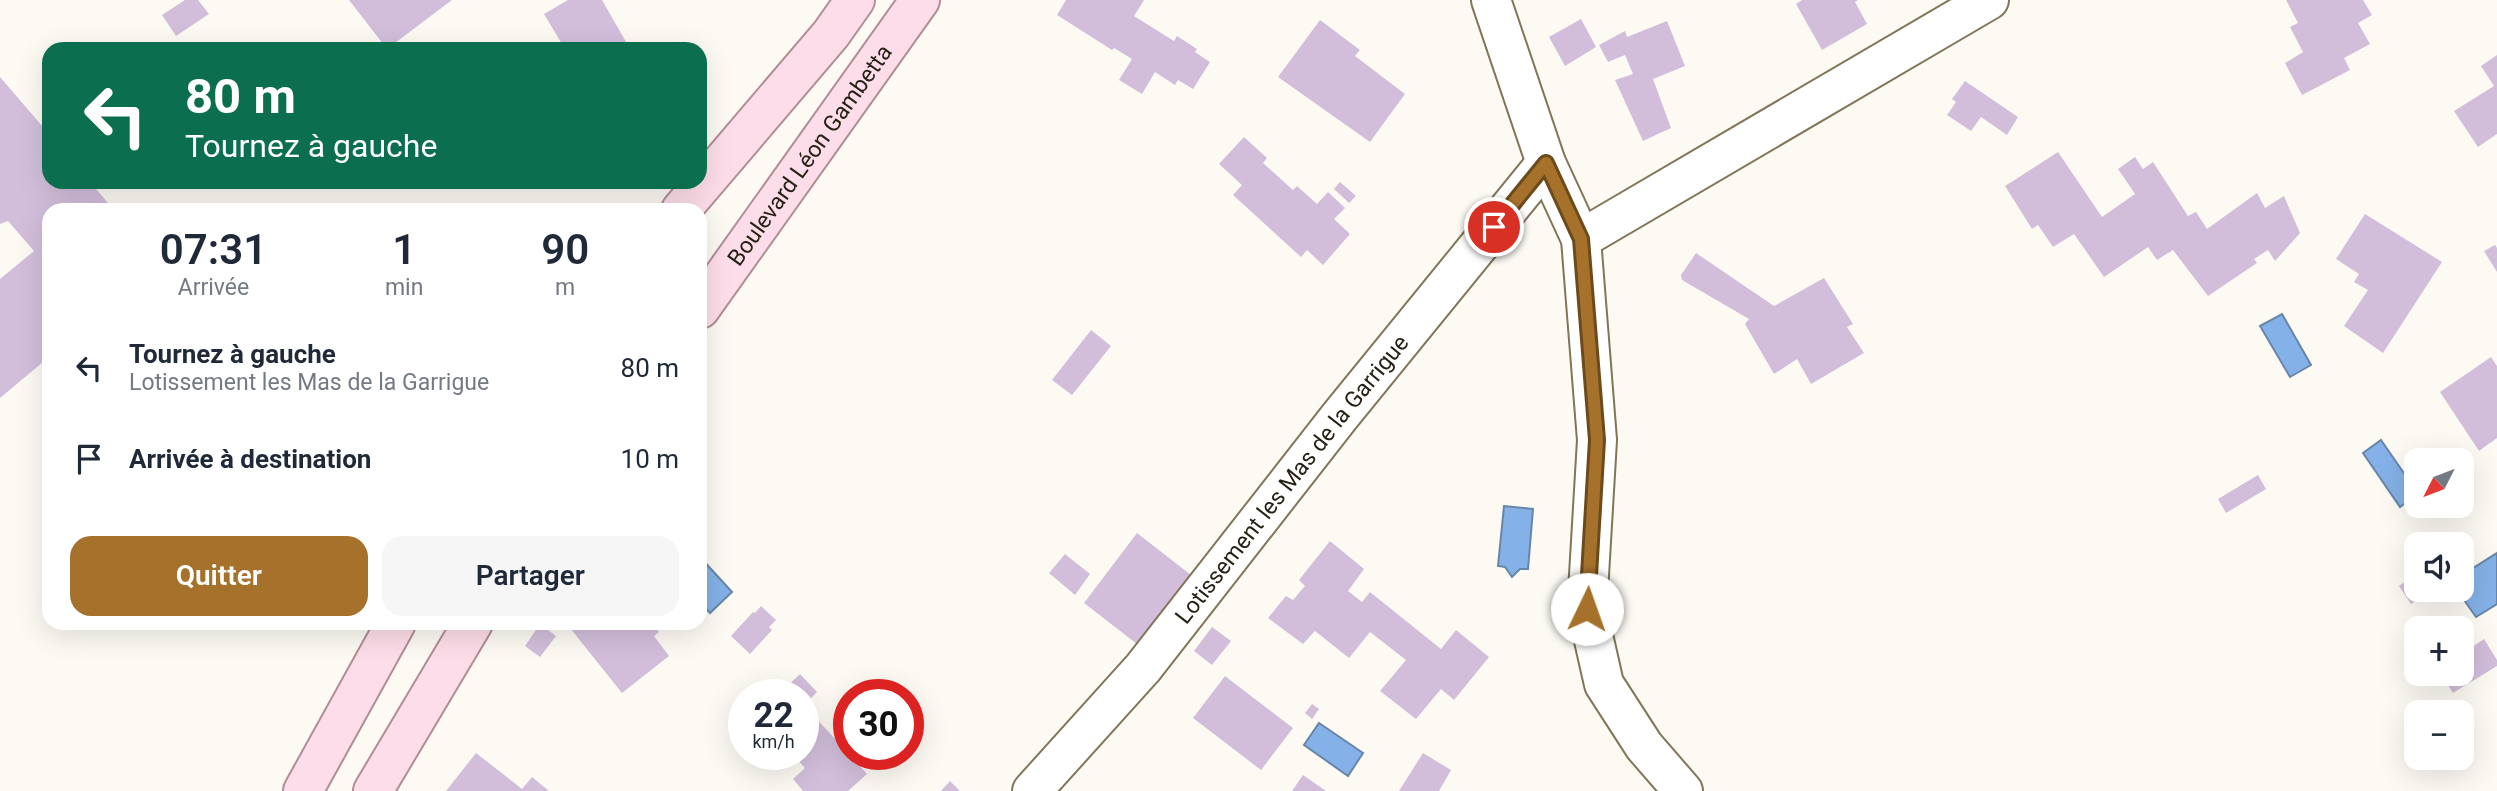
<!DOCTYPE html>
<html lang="fr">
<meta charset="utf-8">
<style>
body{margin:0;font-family:Roboto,sans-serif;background:#f6f6f7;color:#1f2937;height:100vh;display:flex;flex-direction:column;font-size:26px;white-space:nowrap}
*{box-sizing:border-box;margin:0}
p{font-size:23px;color:#747a83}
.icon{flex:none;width:38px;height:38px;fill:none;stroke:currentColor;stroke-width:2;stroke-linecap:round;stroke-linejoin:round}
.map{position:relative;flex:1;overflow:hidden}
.panel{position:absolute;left:42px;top:203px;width:665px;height:427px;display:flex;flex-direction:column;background:#fff;border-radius:21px;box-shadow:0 7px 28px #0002}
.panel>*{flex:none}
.top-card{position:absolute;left:42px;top:42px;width:665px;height:147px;border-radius:21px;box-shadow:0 7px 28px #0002;background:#0b6e4f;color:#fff;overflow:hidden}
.needle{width:46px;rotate:228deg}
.buttons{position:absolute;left:2404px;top:448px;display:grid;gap:14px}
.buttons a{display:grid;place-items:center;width:70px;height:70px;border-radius:14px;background:#fff;box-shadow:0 7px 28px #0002;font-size:35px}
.speed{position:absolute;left:728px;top:679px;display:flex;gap:14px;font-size:35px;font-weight:700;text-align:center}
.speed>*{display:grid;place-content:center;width:91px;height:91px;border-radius:50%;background:#fff;box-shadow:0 7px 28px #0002;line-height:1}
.speed small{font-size:18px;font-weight:400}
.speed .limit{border:10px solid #d22;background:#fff;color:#111}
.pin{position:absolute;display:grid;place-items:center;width:60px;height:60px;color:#fff;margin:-30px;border:4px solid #fff;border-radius:50%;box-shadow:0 2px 7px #0007}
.me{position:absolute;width:77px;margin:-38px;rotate:3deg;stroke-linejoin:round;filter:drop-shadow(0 0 5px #0008)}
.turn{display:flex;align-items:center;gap:24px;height:147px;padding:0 28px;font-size:32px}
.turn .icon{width:91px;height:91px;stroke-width:2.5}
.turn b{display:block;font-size:49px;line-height:60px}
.eta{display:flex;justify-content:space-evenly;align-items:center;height:119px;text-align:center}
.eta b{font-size:42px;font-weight:600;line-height:49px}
.cta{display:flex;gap:14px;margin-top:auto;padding:14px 28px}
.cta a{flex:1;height:80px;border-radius:21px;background:#a6722b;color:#fff;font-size:28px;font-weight:600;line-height:80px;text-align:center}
.cta a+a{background:#f6f6f7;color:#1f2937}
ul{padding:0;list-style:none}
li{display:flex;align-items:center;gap:21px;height:91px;padding:0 28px}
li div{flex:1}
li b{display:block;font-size:26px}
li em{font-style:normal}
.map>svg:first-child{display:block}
.water{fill:#84b1e7;stroke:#6886a8;stroke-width:2}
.building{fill:#d2bedb}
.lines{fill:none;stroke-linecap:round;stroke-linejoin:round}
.minor-casing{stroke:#827558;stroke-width:42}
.major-casing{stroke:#b18d96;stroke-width:42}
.minor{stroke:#fff;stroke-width:38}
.major{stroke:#fddde9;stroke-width:38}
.route-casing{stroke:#6c4a1c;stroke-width:18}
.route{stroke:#a6722b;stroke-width:12}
.labels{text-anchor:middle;stroke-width:5;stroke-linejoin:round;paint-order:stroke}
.street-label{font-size:23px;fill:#272216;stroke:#fcfaf3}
</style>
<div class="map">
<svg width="2497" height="791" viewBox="0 0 2497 791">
<rect width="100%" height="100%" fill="#fcfaf3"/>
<!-- water -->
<path class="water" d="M 2282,314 L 2311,365 L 2290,377 L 2260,326 Z
M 2381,440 L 2417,492 L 2417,494 L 2400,507 L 2363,453 Z
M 1504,506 L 1533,509 L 1528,569 L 1520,569 L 1512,577 L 1505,567 L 1498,566 Z
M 2497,553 L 2497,604 L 2476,617 L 2457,590 L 2462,590 L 2462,575 Z
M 700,557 L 732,592 L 710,613 L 700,602 Z
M 1319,723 L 1363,753 L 1348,776 L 1304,745 Z"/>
<!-- building -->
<path class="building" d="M 185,0 L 198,0 L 209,14 L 176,36 L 162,15 Z
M 349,0 L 452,0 L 387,49 Z
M 568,0 L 602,0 L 630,49 L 565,49 L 544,14 Z
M 1066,0 L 1144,0 L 1134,16 L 1174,41 L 1177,36 L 1197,49 L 1195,52 L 1210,62 L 1193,89 L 1178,80 L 1175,85 L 1155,72 L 1142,94 L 1119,80 L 1132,59 L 1114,48 L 1112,50 L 1057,15 Z
M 1802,0 L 1858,0 L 1855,2 L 1867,24 L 1822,50 L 1796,4 Z
M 2286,0 L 2363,0 L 2372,15 L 2358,23 L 2370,44 L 2344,58 L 2350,70 L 2302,95 L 2285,63 L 2303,52 L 2290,27 L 2298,23 Z
M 1581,19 L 1596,47 L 1565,66 L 1549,37 Z
M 1320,20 L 1360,50 L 1355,56 L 1405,94 L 1370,142 L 1278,77 Z
M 1667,21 L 1685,66 L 1653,79 L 1671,128 L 1643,141 L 1615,80 L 1633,74 L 1625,55 L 1608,62 L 1599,45 L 1625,31 L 1627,37 Z
M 2497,55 L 2497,134 L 2478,147 L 2454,111 L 2494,86 L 2481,66 Z
M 0,77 L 49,134 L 49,182 L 90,182 L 114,210 L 49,210 L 49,357 L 0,398 L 0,279 L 34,251 L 8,221 L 0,224 Z
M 1965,81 L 2018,117 L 2007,135 L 1981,117 L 1971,131 L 1947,115 L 1956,102 L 1952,99 Z
M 1244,137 L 1267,158 L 1263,163 L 1293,190 L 1297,186 L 1317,204 L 1328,192 L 1345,208 L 1334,219 L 1350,234 L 1323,265 L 1307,250 L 1301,257 L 1233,195 L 1242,185 L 1219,164 Z
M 2058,152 L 2102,217 L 2135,194 L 2118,169 L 2135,157 L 2143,169 L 2153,162 L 2188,216 L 2196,212 L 2207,229 L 2257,193 L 2265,208 L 2284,196 L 2300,233 L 2275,261 L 2268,250 L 2254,259 L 2257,263 L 2208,296 L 2173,250 L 2157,260 L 2148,247 L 2104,277 L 2074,234 L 2053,247 L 2038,225 L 2032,229 L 2005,186 Z
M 1340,182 L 1356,196 L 1349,203 L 1334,189 Z
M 2365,214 L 2442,262 L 2383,353 L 2344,326 L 2368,290 L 2354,282 L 2359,274 L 2336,259 Z
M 2495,245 L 2497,248 L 2497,272 L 2484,251 Z
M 1696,253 L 1774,306 L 1824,278 L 1853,324 L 1847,327 L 1864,353 L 1811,384 L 1797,359 L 1774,374 L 1745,324 L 1749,319 L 1682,280 L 1681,275 Z
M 1091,330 L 1111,346 L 1072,395 L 1052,380 Z
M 2491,357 L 2497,366 L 2497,438 L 2479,451 L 2440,392 Z
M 2258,475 L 2266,489 L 2226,513 L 2218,499 Z
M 1137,533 L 1191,575 L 1137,644 L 1084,603 Z
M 1330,541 L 1364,569 L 1348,591 L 1362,602 L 1370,592 L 1441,649 L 1456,630 L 1489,657 L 1454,700 L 1441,689 L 1416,719 L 1380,691 L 1406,660 L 1370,632 L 1349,658 L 1315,631 L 1303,644 L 1268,618 L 1286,596 L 1293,600 L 1305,586 L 1299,580 Z
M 1065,554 L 1090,574 L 1075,595 L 1049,573 Z
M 2417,573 L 2417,590 L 2430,591 L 2411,604 L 2399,586 Z
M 761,606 L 776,620 L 769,627 L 772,630 L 750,654 L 731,636 L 753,612 L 755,613 Z
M 566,623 L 652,623 L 659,632 L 654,636 L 669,656 L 622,693 Z
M 540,624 L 556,636 L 540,657 L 525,646 Z
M 1212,627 L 1231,641 L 1212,665 L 1194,651 Z
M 2484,639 L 2497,660 L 2497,666 L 2453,693 L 2441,674 L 2462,674 L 2462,654 Z
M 800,674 L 817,692 L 804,705 L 867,774 L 848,791 L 803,791 L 793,779 L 805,768 L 792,754 L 803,754 L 803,695 L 778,695 Z
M 1225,676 L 1293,728 L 1261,770 L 1193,718 Z
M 1312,704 L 1319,709 L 1312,719 L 1305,713 Z
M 476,753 L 522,789 L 532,777 L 549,791 L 446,791 Z
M 1423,753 L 1451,770 L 1439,791 L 1399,791 Z
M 1303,775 L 1326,791 L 1292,791 Z
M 950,781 L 960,791 L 941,791 Z"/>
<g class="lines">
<!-- minor casing -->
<g class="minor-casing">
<g id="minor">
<path d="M 1491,0 L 1546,163 L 1581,239 L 1597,440 L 1587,609 L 1604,684 L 1644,746 L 1683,791"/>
<path d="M 1581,239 L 1989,0"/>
<path id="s1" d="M 1032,791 L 1143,668 L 1340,416 L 1546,163"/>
</g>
</g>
<!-- major casing -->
<g class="major-casing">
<g id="major">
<path d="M 681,210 L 831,34 L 855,0"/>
<path id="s2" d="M 700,309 L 920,0"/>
<path d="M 303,791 L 396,623"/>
<path d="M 373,791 L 473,623"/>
</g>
</g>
<!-- minor -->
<use href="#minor" class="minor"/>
<!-- major -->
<use href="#major" class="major"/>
</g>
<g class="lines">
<!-- route casing -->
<g class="route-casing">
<path id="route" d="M 1494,227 L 1546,163 L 1581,239 L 1597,440 L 1587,609"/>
</g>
<!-- route -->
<use href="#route" class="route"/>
</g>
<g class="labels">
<!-- street labels -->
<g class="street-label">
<text dy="8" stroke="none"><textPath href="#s2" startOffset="189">Boulevard Léon Gambetta</textPath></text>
<text dy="8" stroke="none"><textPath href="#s1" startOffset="406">Lotissement les Mas de la Garrigue</textPath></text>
</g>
</g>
</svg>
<div class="buttons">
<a><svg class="needle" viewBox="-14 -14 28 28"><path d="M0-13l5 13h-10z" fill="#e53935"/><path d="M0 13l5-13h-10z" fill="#747a83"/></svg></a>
<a><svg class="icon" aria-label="sound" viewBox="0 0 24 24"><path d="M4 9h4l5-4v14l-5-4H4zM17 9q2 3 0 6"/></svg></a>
<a>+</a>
<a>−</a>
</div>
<div class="speed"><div>22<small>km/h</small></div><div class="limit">30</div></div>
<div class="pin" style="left:1494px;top:227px;background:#d93025"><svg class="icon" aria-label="arrive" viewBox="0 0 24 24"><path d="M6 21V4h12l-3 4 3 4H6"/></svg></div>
<svg class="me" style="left:1587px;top:609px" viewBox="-20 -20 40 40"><circle r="19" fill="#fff"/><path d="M0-13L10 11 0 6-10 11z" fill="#a6722b"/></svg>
<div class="top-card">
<div class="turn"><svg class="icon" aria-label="left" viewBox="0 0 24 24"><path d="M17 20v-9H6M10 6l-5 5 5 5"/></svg><div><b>80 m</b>Tournez à gauche</div></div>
</div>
<section class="panel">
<div class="eta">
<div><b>07:31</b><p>Arrivée</p></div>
<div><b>1</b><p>min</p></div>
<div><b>90</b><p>m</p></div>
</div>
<ul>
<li><svg class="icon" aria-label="left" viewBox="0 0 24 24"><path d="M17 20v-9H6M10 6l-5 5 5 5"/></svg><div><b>Tournez à gauche</b><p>Lotissement les Mas de la Garrigue</p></div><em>80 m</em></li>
<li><svg class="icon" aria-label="arrive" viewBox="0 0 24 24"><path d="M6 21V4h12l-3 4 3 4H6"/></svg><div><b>Arrivée à destination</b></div><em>10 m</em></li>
</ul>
<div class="cta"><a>Quitter</a><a>Partager</a></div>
</section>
</div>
